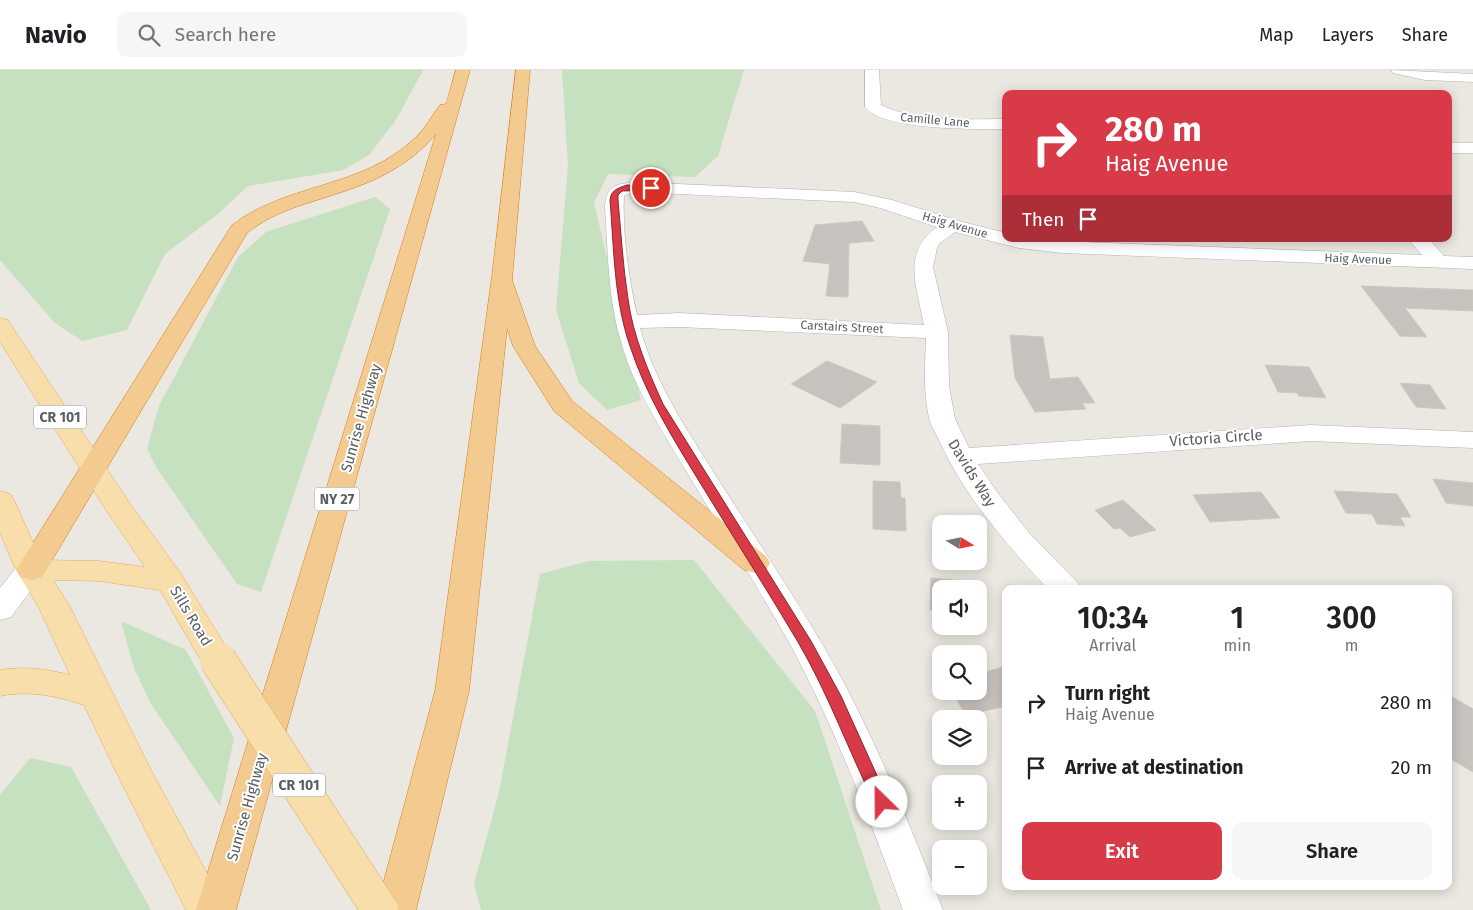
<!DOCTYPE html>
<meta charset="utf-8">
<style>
body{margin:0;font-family:"Fira Sans",sans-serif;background:#f6f6f6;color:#202124;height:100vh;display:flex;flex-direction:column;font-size:19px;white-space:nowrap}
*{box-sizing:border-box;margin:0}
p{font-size:16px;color:#757577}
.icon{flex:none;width:28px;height:28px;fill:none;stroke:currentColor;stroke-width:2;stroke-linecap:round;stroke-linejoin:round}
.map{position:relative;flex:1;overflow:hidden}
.panel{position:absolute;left:1002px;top:515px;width:450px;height:305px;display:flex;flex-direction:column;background:#fff;border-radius:10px;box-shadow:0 2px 12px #0003}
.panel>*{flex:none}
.banner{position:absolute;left:1002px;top:20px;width:450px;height:152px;border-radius:10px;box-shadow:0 2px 12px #0003;background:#d83a47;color:#fff;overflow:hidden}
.needle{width:32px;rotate:100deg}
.buttons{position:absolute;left:932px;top:445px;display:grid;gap:10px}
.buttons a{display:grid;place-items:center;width:55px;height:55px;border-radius:10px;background:#fff;box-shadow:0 2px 12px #0003;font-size:25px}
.pin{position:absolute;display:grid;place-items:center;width:42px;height:42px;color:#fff;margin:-21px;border:2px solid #fff;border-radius:50%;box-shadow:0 1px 5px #0007}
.me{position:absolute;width:55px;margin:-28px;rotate:337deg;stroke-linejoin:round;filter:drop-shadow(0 0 4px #0008)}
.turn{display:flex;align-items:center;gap:18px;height:105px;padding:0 20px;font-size:22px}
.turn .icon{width:65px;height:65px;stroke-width:2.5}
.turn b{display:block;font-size:35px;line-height:42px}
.then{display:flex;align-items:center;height:48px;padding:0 20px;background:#0003;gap:10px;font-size:19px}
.eta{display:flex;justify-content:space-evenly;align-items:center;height:85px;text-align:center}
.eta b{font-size:30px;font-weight:600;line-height:35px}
.cta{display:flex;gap:10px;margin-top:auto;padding:10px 20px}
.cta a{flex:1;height:58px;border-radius:10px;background:#d83a47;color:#fff;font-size:20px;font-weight:600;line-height:58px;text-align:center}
.cta a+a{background:#f6f6f6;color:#202124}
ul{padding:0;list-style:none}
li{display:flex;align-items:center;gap:15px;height:65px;padding:0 20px}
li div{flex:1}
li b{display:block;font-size:19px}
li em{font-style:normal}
header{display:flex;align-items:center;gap:30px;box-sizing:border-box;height:70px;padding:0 25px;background:#fff;border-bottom:1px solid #e0e0e0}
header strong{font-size:24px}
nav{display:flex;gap:28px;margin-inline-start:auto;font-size:18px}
.search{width:350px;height:45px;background:#f6f6f6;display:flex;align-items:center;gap:12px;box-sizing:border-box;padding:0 18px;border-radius:10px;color:#757577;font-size:19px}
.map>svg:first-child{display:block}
.green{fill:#c5e1bf}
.building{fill:#c7c2bd;stroke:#cfc8c0}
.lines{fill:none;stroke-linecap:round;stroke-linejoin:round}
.minor-casing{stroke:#afb2b5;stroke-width:1}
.major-casing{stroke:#e4aa61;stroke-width:1}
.highway-casing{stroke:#d87b14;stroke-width:1}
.minor{fill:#fff;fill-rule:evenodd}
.major{fill:#f7deaa;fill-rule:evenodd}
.highway{fill:#f3ca90;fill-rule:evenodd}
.major-bridge-casing{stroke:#e4aa61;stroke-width:37;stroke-linecap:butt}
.major-bridge{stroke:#f7deaa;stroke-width:36}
.route{fill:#d83a47;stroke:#8c262e}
.labels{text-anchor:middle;stroke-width:4;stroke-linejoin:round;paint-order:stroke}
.far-street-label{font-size:12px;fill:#5a5e60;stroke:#fff}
.shield{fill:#fff;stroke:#8c8e90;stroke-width:1}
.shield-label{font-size:14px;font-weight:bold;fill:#5a5e60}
.street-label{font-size:15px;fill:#5a5e60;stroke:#fff}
</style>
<header>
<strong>Navio</strong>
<div class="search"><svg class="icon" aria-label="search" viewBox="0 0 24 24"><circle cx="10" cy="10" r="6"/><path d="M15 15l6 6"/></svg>Search here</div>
<nav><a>Map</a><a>Layers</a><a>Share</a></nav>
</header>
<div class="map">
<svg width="1473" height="840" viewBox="0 0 1473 840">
<rect width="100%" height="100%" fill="#ebe7e1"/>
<!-- green -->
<path class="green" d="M 0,0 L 423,0 L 396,50 L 369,85 L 343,100 L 248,116 L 218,144 L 165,184 L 127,260 L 82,271 L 55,253 L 0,190 Z
M 562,0 L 744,0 L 718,86 L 695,107 L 608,104 L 594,133 L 641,330 L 607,340 L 579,313 L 556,240 L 568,95 Z
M 375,127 L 390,139 L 261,522 L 237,514 L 156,397 L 147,379 L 159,336 L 238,187 L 266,162 Z
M 694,490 L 815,641 L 881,840 L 481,840 L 474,814 L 499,722 L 540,504 L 589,491 Z
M 121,551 L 186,580 L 234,668 L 220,736 L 151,634 L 134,598 Z
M 30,688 L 71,697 L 151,840 L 0,840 L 0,725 Z"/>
<!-- building -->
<path class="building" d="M 862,151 L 874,171 L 849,173 L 848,227 L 826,226 L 830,194 L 803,191 L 815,155 Z
M 1361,216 L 1473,220 L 1473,241 L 1405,238 L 1427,267 L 1400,266 Z
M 1010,265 L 1043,267 L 1050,309 L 1078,307 L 1095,333 L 1082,333 L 1086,339 L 1035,342 L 1015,308 Z
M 827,291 L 854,302 L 877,312 L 840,338 L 791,314 Z
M 1265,295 L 1309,297 L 1326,328 L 1299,326 L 1297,323 L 1278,322 Z
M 1400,313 L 1430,315 L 1446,339 L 1416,337 Z
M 842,354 L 880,356 L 880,395 L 840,393 Z
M 1433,409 L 1473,413 L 1473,436 L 1446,433 Z
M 873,411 L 900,412 L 901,428 L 905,428 L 906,461 L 873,459 Z
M 1334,421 L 1397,424 L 1411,447 L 1400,447 L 1405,456 L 1377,454 L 1372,444 L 1346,443 Z
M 1261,422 L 1280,448 L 1210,452 L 1193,425 Z
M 1123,430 L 1156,460 L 1130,467 L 1120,458 L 1114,459 L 1095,440 Z
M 931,508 L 982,513 L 976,519 L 941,519 L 941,541 L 930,540 Z
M 1006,596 L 1006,636 L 971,644 L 969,640 L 962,639 L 952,621 L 979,621 L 979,604 Z
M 1449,625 L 1473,639 L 1473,702 L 1449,688 Z"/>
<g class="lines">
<!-- minor casing -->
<g class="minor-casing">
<path id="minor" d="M 865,0 L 879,0 L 881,35 C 918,53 965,49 1006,49 L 1006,59 C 978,59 882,61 865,37 Z
M 1391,0 L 1473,4 L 1473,12 L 1425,10 L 1393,3 Z
M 1449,73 L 1473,73 L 1473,83 L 1449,83 Z
M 635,112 L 854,122 L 892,130 L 959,151 L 1006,163 L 1006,169 L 1422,185 L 1408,169 L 1429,169 L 1444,186 L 1473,187 L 1473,199 L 1063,183 L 1019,178 L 955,162 L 940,173 L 937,178 L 933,197 L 948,262 L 949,316 L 955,349 L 969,378 L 1311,355 L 1473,362 L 1473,378 L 1311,371 L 978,394 L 997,422 L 1030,464 L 1077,512 L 1081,519 L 1048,519 C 1007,475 965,427 940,372 C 936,364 931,356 929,348 C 923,322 925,295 926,268 L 679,257 L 640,258 C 655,313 686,358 716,406 C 749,458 783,509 815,562 C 868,649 906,745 943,840 L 903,840 C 870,750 836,660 791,576 C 757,515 719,456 683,396 C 660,357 635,319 622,275 C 608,231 608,183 605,137 C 607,114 615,115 635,112 ZM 635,122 L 854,132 L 880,138 L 937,157 C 901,183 917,217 924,255 L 679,243 L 637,245 C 629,210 622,161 624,125 Z
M 31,490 L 42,493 L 46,500 L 11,547 L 0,550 L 0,518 L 20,493 Z"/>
</g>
<!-- major casing -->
<g class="major-casing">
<path id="major" d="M 0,248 L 8,250 L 11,255 L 131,435 L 181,504 L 234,590 L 230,599 L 218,602 L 206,599 L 160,520 L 99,511 L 53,510 L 69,535 L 151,700 L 227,840 L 186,840 L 120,710 L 84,635 C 56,626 30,620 0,626 L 0,600 C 25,596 47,599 70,605 L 38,536 L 16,500 L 0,463 L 0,421 L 10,424 L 14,430 L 41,490 L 99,491 L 145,497 L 106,440 L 0,272 Z"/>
</g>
<!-- highway casing -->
<g class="highway-casing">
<path id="highway" d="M 456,0 L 470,0 L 236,840 L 196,840 L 436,64 C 414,90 385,107 353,118 C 316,132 278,138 247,163 L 42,507 L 31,510 L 20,507 L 16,500 L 232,155 C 287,113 363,118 414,69 C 425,59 431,47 440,35 L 446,34 Z
M 516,0 L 530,0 L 512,210 L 535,276 L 572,331 L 766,486 L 770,493 L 766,500 L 755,503 L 744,500 L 554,341 L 513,276 L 507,258 L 469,621 L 416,840 L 376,840 L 435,621 L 492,206 Z"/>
</g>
<!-- minor -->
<use href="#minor" class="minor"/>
<!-- major -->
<use href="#major" class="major"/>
<!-- highway -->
<use href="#highway" class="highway"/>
<!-- major-bridge casing -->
<g class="major-bridge-casing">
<path id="major-bridge" d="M 218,590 L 380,840"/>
</g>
<!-- major-bridge -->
<use href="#major-bridge" class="major-bridge"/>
</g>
<!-- route -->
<path class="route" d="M 627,115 L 651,116 L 655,118 L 651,120 L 622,121 L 618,125 L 618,130 C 621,163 623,197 628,229 C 633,266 648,301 663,334 L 811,571 L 841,626 L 889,732 L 887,736 L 882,738 L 876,736 C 849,682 829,625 798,572 C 766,518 732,465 699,411 C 672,367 646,325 630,276 C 614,230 614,179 610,130 C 611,120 618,118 627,115 Z"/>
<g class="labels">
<!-- far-street labels -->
<g class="far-street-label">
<text transform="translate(935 50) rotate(5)" y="4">Camille Lane</text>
<text transform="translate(955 155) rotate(16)" y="4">Haig Avenue</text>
<text transform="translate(1358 189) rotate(2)" y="4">Haig Avenue</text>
<text transform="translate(842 257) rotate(3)" y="4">Carstairs Street</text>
</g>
<!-- shield labels -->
<g class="shield">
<rect x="34" y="335.5" width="52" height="23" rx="4"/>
<rect x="314.5" y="417.5" width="45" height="23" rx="4"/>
<rect x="273" y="703.5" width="52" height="23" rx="4"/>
</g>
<g class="shield-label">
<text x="60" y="352">CR 101</text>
<text x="337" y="434">NY 27</text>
<text x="299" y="720">CR 101</text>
</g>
<!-- street labels -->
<g class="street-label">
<text transform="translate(361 348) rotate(-74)" y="5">Sunrise Highway</text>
<text transform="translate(1216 368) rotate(-4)" y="5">Victoria Circle</text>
<text transform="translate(972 403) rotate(58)" y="5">Davids Way</text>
<text transform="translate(191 546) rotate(59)" y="5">Sills Road</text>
<text transform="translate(247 737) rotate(-74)" y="5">Sunrise Highway</text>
</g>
</g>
</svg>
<div class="buttons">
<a><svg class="needle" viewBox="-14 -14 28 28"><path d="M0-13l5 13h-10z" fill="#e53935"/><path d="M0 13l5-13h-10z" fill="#757577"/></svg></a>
<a><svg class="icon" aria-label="sound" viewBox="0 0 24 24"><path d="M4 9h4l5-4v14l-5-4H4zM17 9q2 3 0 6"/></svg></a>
<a><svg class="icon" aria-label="search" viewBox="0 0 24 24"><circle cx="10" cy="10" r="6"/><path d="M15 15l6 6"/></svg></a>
<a><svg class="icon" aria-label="layers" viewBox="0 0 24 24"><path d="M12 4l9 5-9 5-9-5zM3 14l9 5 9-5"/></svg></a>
<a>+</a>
<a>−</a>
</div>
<div class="pin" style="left:651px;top:118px;background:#d93025"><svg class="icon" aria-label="arrive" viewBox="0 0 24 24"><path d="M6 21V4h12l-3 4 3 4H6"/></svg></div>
<svg class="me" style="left:882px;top:732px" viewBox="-20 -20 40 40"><circle r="19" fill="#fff"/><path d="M0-13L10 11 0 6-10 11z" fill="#d83a47"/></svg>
<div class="banner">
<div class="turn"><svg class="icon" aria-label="right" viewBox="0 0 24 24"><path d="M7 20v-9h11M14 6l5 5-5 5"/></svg><div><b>280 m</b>Haig Avenue</div></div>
<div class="then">Then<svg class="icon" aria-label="arrive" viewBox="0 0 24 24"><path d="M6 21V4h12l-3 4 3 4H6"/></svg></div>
</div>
<section class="panel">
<div class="eta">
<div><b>10:34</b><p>Arrival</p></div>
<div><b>1</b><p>min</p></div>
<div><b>300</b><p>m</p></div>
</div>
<ul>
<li><svg class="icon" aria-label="right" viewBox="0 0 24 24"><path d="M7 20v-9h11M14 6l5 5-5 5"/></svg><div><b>Turn right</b><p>Haig Avenue</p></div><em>280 m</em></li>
<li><svg class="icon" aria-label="arrive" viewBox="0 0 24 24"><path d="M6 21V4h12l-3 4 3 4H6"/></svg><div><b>Arrive at destination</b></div><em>20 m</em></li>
</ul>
<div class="cta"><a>Exit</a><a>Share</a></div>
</section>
</div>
